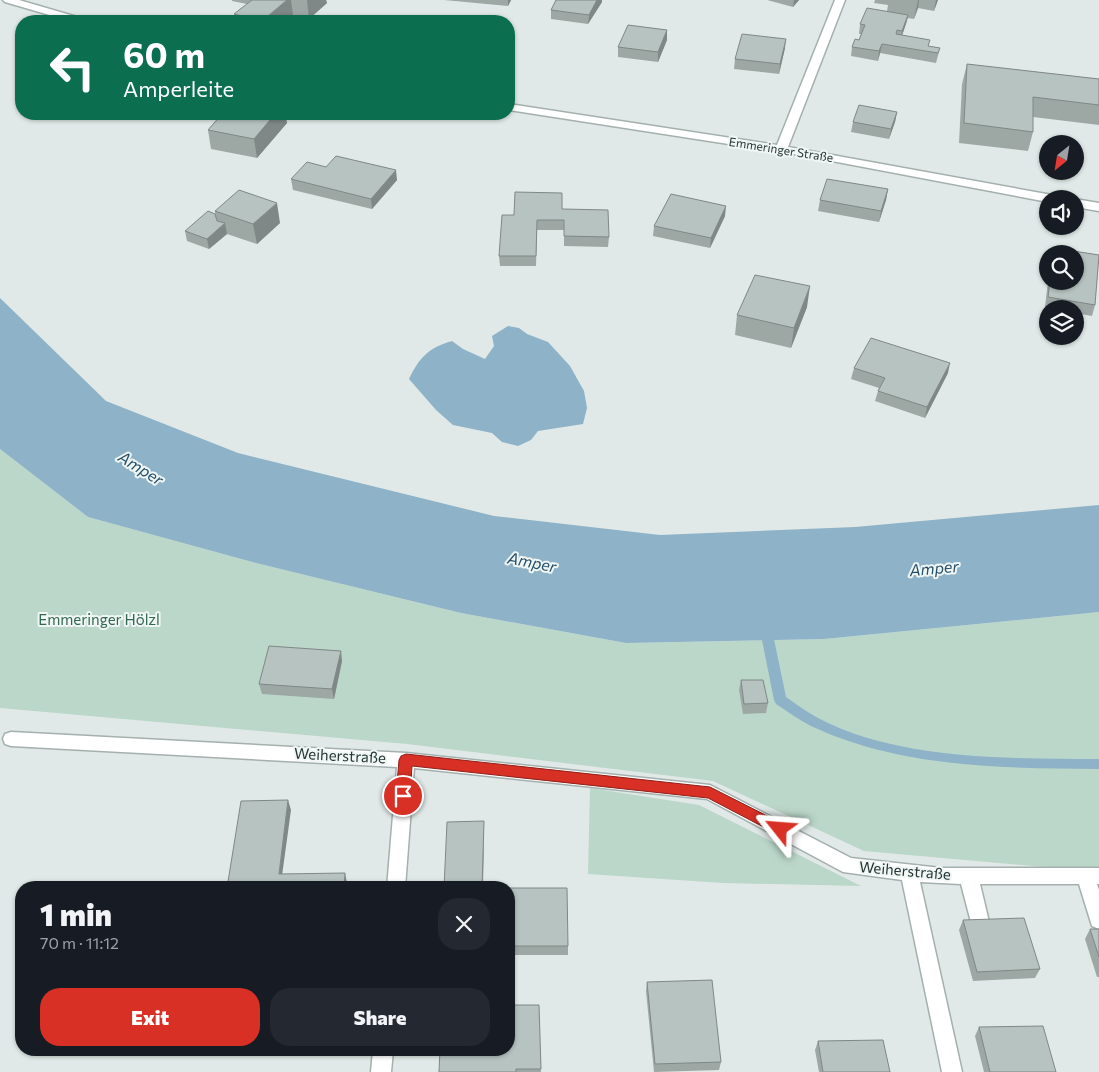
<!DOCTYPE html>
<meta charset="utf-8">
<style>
body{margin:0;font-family:Commissioner,sans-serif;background:#242831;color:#f1f3f6;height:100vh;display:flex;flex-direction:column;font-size:19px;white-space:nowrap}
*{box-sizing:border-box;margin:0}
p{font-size:16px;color:#9ea1a6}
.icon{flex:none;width:28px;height:28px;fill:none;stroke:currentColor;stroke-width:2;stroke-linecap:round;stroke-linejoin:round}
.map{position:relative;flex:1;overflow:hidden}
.side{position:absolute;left:15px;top:881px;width:500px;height:175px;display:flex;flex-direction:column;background:#171b24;border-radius:20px;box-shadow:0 1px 4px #0004}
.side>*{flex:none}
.top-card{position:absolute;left:15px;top:15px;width:500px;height:105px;border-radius:20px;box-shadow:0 1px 4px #0004;background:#0b6e4f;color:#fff;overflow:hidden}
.needle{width:32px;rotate:210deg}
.fabs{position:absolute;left:1039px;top:135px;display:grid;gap:10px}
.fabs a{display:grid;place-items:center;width:45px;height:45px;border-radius:50%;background:#171b24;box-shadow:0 1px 4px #0004;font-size:25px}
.pin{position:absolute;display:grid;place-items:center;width:42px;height:42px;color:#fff;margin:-21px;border:2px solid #fff;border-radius:50%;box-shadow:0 1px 5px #0007}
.me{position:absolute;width:55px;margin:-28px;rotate:298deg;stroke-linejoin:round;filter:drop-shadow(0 0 4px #0008)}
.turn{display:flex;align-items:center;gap:18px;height:105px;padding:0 25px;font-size:22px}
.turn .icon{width:65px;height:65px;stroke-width:2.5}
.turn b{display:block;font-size:35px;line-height:42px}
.round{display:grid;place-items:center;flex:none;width:52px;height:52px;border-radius:20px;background:#242831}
.head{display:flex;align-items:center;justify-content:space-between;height:85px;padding:0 25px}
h1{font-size:30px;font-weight:800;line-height:38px}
.action{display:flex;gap:10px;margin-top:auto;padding:10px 25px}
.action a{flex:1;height:58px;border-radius:20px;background:#d93025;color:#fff;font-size:20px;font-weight:800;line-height:58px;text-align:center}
.action a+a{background:#242831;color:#f1f3f6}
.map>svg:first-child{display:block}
.green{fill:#bbd7c9}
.water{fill:#8eb2c7}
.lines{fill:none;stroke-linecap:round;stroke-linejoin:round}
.stream{fill:#8eb2c7;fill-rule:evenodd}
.minor-casing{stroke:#a4b0ae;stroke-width:3}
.minor{fill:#fff;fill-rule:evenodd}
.wall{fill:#9da8a5}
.shaded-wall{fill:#7f8886}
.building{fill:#b6c3c0;stroke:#7f8886}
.route{fill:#d93025;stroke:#8d1f18}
.labels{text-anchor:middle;stroke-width:4;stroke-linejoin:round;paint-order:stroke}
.far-street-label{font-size:12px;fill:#233635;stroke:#f0f6f4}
.park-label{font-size:15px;fill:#326853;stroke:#f0f6f4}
.street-label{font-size:15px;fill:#233635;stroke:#f0f6f4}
.water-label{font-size:16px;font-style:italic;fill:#254f6a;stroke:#f0f6f4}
</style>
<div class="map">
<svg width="1099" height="1072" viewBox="0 0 1099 1072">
<rect width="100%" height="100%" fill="#e0e9e7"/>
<!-- green -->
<path class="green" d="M 0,449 L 88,517 L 256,563 L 461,613 L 626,643 L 824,639 L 1099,612 L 1099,872 L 864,851 L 713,781 L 407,744 L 0,708 Z
M 590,788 L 699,805 L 861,886 L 723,883 L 588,874 Z"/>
<!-- water -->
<path class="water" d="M 0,298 L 106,401 L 238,453 L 494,516 L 660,535 L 855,527 L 1099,505 L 1099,612 L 824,639 L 626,643 L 461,613 L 256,563 L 88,517 L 0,449 Z
M 508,326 L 519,328 L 527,334 L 548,342 L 570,366 L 584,391 L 587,408 L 583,424 L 538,431 L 531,440 L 518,446 L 502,442 L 492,433 L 453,425 L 436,410 L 409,379 C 420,357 428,348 452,341 L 463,349 L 485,359 L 494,346 L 492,336 Z"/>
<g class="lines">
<!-- stream -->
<path class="stream" d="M 765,620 L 769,622 L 771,625 L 786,697 C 796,704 807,712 818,718 C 900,761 1009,758 1099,759 L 1099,769 C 1001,768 901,768 811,726 C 799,720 787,711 776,704 L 774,700 L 759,625 L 761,622 Z"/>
<!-- minor casing -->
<g class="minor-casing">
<path id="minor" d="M 3,0 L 19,0 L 84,19 L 85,21 L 70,21 L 5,2 Z
M 835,0 L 845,0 L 788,147 L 1052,195 L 1058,199 L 1048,199 L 1048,202 L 800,155 L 509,110 L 509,104 L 777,145 Z
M 1075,199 L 1099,203 L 1099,211 L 1075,207 Z
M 11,732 L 406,753 L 710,785 L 851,858 L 941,868 L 1099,868 L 1099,884 L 1097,884 L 1099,890 L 1099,929 L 1092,926 L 1079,884 L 980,884 L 990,926 L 988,932 L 981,935 L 974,932 L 972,926 L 961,884 L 920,882 L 962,1072 L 942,1072 L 902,880 L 843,872 L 707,799 L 414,768 L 405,888 L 387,888 L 397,767 L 11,746 L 5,744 L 3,739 L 5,734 Z
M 373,1050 L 393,1050 L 391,1072 L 371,1072 Z"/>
</g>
<!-- minor -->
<use href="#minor" class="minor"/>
</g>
<!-- wall -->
<path class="wall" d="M 232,0 L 326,0 L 327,3 L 309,19 L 293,15 L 286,21 L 236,21 L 234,14 L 247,4 L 232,1 Z
M 444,0 L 511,0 L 508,6 Z
M 556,0 L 602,0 L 602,2 L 588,24 L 551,19 L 551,10 Z
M 767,0 L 799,0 L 793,7 Z
M 875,0 L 938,0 L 934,11 L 918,8 L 914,19 L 908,18 L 902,35 L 929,46 L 940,48 L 936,63 L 880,53 L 878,61 L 851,56 L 852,47 L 859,40 L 861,34 L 859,34 L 860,24 L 887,11 L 888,5 L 874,3 Z
M 667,30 L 667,40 L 658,62 L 618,57 L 618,47 Z
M 785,48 L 779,74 L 734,69 L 735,59 Z
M 967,64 L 1099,79 L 1099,125 L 1033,117 L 1033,132 L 1028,151 L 959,143 L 962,84 Z
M 897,112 L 895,122 L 889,139 L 851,132 L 853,122 Z
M 222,114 L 285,114 L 287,123 L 257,158 L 211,149 L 208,130 Z
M 326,167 L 397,180 L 372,209 L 293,190 L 291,179 Z
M 888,189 L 886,200 L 879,222 L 818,211 L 820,200 Z
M 562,209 L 609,237 L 608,247 L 564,246 L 564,230 L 537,230 L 536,266 L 500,266 L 499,256 L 514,215 Z
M 215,211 L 280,223 L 257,244 L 227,234 L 209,249 L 187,241 L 185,231 L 215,214 Z
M 725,216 L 710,248 L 653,236 L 654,226 Z
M 1054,248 L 1099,255 L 1095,305 L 1092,316 L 1075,313 L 1075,309 L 1053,309 L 1045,307 L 1048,281 L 1075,281 L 1075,254 L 1052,254 Z
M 807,307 L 791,348 L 735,335 L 737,315 Z
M 854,368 L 948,373 L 925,418 L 875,401 L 878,391 L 879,388 L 851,379 Z
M 342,661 L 334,699 L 262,694 L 259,684 Z
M 741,680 L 768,703 L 766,713 L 743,714 L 739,690 Z
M 509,888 L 568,946 L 568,955 L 509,955 Z
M 963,920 L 1040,969 L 1035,978 L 973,981 L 959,930 Z
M 1090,929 L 1099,929 L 1099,977 L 1097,977 L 1085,939 Z
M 647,982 L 721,1062 L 719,1070 L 654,1072 L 646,991 Z
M 539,1005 L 541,1072 L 439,1072 Z
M 979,1027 L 1056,1072 L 984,1072 L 975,1036 Z
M 818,1041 L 890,1072 L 819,1072 L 815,1050 Z"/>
<!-- shaded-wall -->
<path class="shaded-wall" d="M 287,0 L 291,0 L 293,15 L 286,21 L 263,21 Z
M 307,0 L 326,0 L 327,3 L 309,19 Z
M 508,0 L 511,0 L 508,6 Z
M 597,0 L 602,0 L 602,2 L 588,24 L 589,15 Z
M 794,0 L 799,0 L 793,7 Z
M 918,0 L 919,0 L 918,8 L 914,19 Z
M 936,0 L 938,0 L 934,11 Z
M 908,15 L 906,24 L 900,41 L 902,31 Z
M 667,30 L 667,40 L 658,62 L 658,52 Z
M 786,39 L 785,48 L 779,74 L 780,64 Z
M 882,44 L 880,53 L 878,61 L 879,51 Z
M 897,112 L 895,122 L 889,139 L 891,129 Z
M 275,114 L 285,114 L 287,123 L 257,158 L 254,139 Z
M 396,170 L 397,180 L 372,209 L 371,199 Z
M 888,189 L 886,200 L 879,222 L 881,211 Z
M 277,203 L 280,223 L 257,244 L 253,224 Z
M 726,206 L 725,216 L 710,248 L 711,238 Z
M 225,223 L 227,234 L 209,249 L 207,239 Z
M 810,286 L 807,307 L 791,348 L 794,328 Z
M 950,363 L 948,373 L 925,418 L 927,407 Z
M 341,651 L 342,661 L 334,699 L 332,689 Z
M 288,800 L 291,810 L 281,883 L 279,874 Z
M 484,821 L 484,831 L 483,888 L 482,888 Z
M 345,873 L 347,883 L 347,888 L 344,888 Z"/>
<!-- building -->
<path class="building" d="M 252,0 L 287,0 L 262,21 L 234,14 Z
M 556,0 L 597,0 L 589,15 L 551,10 Z
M 867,8 L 908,15 L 902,31 L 897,30 L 896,34 L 930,40 L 928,46 L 940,48 L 938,53 L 882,44 L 879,51 L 852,47 L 855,39 L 859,40 L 865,25 L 860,24 Z
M 628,25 L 667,30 L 658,52 L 618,47 Z
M 742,34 L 786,39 L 780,64 L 735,59 Z
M 967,64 L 1099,79 L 1099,105 L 1033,97 L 1033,132 L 964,123 Z
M 859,105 L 897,112 L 891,129 L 853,122 Z
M 222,114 L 275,114 L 254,139 L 208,130 Z
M 336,156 L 396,170 L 371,199 L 291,179 L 307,162 L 326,167 Z
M 827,179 L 888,189 L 881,211 L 820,200 Z
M 239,190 L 277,203 L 253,224 L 215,211 Z
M 515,192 L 562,193 L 562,209 L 608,210 L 609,237 L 564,236 L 564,220 L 537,220 L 536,256 L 499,256 L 502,215 L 514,215 Z
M 671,194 L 726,206 L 711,238 L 654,226 Z
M 208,211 L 215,214 L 217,221 L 225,223 L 207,239 L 185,231 Z
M 1054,248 L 1099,255 L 1095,305 L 1048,297 L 1050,281 L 1075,281 L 1075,254 L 1053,254 Z
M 755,275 L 810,286 L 794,328 L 737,315 Z
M 871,338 L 950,363 L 927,407 L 878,391 L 885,378 L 854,368 Z
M 269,646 L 341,651 L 332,689 L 259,684 Z
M 741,680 L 763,680 L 768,703 L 744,704 Z
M 288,800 L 279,874 L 345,873 L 344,888 L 227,888 L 241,801 Z
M 484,821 L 482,888 L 444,888 L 447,822 Z
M 509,888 L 567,888 L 568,946 L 509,946 Z
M 1024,918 L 1040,969 L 977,972 L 963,920 Z
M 1090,929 L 1099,929 L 1099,957 Z
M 712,980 L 721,1062 L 655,1064 L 647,982 Z
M 509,1005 L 539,1005 L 541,1069 L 516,1069 L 516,1072 L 439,1072 L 440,1050 L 509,1050 Z
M 1043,1026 L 1056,1072 L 990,1072 L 979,1027 Z
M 883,1040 L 890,1072 L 823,1072 L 818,1041 Z"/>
<!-- route -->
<path class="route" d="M 406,754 L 710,787 L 785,825 L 787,829 L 785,833 L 780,835 L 775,833 L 708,798 L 412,766 L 410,796 L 408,800 L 403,802 L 398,800 L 396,796 L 399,760 L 401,756 Z"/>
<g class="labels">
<!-- far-street labels -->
<g class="far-street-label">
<text transform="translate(781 150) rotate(9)" y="4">Emmeringer Straße</text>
</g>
<!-- park labels -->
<g class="park-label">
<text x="99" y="625">Emmeringer Hölzl</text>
</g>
<!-- street labels -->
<g class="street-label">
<text transform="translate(340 756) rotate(3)" y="5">Weiherstraße</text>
<text transform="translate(905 871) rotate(5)" y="5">Weiherstraße</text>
</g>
<!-- water labels -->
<g class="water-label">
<text transform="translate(141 468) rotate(32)" y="6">Amper</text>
<text transform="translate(532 562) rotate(11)" y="6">Amper</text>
<text transform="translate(934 568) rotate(-5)" y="6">Amper</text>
</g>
</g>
</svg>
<div class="fabs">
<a><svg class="needle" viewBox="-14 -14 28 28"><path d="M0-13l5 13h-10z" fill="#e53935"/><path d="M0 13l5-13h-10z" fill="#9ea1a6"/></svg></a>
<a><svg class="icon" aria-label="sound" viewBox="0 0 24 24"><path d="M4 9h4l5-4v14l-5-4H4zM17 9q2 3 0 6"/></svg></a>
<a><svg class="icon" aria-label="search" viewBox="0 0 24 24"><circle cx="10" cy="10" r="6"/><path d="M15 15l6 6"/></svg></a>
<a><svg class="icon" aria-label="layers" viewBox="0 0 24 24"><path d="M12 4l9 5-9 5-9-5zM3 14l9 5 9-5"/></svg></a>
</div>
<div class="pin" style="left:403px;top:796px;background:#d93025"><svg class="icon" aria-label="arrive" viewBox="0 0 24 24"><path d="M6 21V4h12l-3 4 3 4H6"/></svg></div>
<svg class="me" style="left:780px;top:829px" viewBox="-20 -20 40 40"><path d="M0-17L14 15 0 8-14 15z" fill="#d93025" stroke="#fff" stroke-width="4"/></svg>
<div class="top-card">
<div class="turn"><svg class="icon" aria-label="left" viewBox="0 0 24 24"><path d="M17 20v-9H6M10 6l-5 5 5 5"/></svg><div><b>60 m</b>Amperleite</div></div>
</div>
<section class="side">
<div class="head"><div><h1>1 min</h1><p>70 m · 11:12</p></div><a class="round"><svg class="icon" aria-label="close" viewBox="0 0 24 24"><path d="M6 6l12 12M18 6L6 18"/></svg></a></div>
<div class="action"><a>Exit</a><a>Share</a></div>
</section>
</div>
